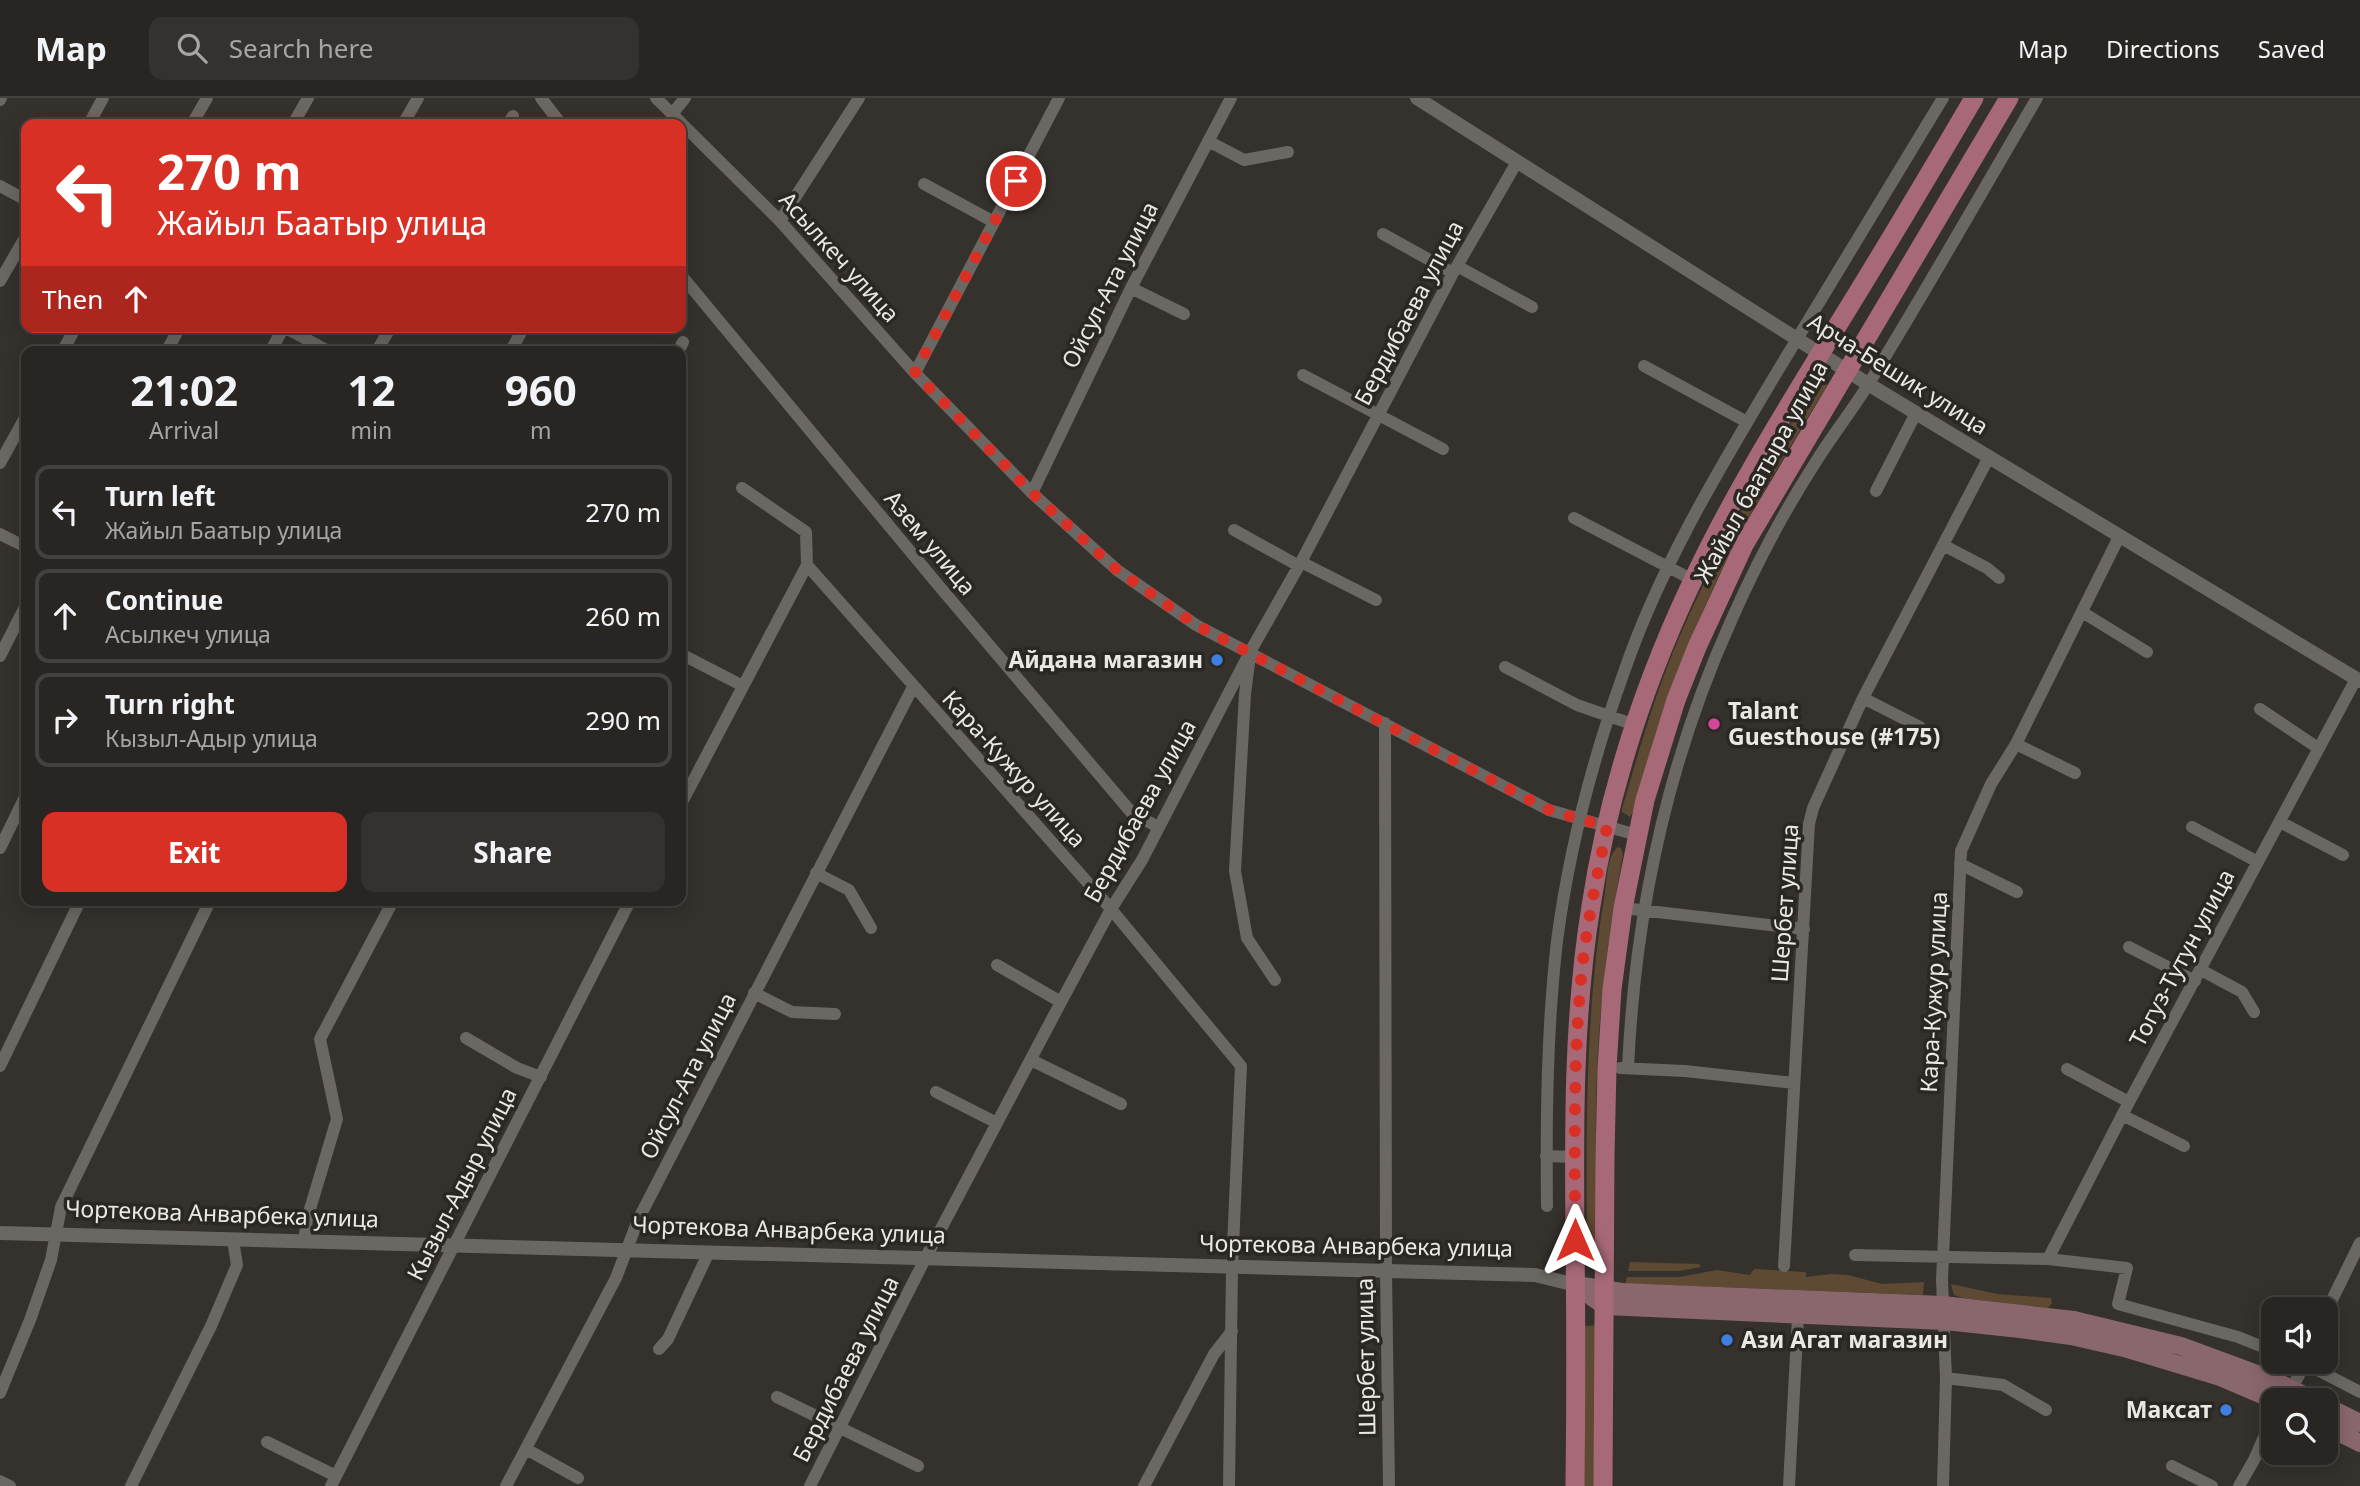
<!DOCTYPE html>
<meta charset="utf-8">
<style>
body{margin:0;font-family:"Noto Sans",sans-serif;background:#34312f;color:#f1f3f6;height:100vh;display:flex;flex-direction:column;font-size:26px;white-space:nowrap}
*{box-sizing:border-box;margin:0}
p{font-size:23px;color:#a5a5a5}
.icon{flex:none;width:38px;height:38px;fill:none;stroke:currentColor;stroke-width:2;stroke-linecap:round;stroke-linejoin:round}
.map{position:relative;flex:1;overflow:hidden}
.sheet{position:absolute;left:21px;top:248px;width:665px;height:560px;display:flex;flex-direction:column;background:#282522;border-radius:14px;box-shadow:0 4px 18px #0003,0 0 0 2px #444240}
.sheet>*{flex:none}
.guide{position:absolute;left:21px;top:21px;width:665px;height:214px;border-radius:14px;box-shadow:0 4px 18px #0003,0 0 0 2px #444240;background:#d93025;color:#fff;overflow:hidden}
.buttons{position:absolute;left:2261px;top:1199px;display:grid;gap:14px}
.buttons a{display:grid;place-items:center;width:77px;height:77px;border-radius:14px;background:#282522;box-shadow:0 4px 18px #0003,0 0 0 2px #444240;font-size:35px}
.pin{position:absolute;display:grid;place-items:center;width:60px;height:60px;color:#fff;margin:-30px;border:4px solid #fff;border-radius:50%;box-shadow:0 2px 7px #0007}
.me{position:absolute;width:77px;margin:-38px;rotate:0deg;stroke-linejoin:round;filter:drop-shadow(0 0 5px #0008)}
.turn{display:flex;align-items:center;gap:24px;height:147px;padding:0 21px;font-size:32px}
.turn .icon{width:91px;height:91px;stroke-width:2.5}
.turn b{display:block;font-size:49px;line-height:60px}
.then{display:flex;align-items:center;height:66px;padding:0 21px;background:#0003;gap:14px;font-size:26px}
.eta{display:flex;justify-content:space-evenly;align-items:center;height:119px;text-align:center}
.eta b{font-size:42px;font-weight:700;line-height:49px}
.primary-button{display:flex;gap:14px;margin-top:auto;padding:14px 21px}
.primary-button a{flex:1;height:80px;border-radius:14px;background:#d93025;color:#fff;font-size:28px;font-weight:700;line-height:80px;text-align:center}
.primary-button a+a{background:#34312f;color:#f1f3f6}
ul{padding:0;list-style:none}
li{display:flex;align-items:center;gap:21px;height:94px;margin:0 14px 10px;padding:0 7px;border:4px solid #444240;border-radius:14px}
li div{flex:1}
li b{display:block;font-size:26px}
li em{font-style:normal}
header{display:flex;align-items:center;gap:42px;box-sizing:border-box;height:98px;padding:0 35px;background:#282522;border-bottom:2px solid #444240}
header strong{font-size:33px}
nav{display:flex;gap:38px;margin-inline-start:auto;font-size:24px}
.search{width:490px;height:63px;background:#34312f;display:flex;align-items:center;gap:18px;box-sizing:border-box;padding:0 24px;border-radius:14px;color:#a5a5a5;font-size:26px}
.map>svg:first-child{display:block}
.green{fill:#5e4a32}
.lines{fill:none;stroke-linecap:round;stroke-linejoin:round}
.minor{stroke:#6b6762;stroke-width:12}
.tertiary{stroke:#6b6762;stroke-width:14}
.secondary{stroke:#89676d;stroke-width:18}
.primary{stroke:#a76878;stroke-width:19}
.route{stroke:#d93025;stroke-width:12;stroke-dasharray:0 21.6}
.shop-dot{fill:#3f7fe0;stroke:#2b2723;stroke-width:2.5}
.hotel-dot{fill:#d1479c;stroke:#2b2723;stroke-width:2.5}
.labels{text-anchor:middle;stroke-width:7;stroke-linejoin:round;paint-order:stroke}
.street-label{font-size:23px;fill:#eae8e5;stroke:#2b2723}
.poi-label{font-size:23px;font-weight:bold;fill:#eae8e5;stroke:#2b2723;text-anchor:end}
</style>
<header>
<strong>Map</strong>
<div class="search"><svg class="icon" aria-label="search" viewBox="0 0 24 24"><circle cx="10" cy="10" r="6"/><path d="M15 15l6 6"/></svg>Search here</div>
<nav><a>Map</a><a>Directions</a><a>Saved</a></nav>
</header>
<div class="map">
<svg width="2360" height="1388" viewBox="0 0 2360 1388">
<rect width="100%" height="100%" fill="#35312d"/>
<!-- green -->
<path class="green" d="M 1823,279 L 1826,281 L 1827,288 C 1785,357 1741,427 1708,501 C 1677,569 1654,640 1634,712 L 1630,719 L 1622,714 L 1622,711 C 1639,653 1655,595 1679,540 C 1718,450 1767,366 1816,282 Z
M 1618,749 L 1621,750 L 1623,756 C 1612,816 1603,876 1599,936 C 1594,1008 1596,1080 1597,1151 L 1587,1151 C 1586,1032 1585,912 1605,794 C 1607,781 1607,757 1618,749 Z
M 1630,1164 L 1699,1166 L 1701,1169 L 1679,1173 L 1628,1173 Z
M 1754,1171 L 1806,1174 L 1806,1179 L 1831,1176 L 1848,1177 L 1882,1186 L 1924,1184 L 1923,1197 L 1642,1186 L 1625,1187 L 1627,1179 L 1680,1179 L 1717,1172 L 1750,1177 Z
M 1951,1186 L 1997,1196 L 2051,1200 L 2052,1205 L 2048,1210 L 1963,1200 L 1954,1197 Z
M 1598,1227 L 1597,1388 L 1584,1388 L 1585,1228 Z"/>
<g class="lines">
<!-- minor -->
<path class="minor" d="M 541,0 L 561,26
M 656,0 L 780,123 L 915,275 L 1032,395 L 1117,472 L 1196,527 L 1549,712 L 1637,737
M 0,2 L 1,0
M 673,15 L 685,0
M 89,26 L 103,0
M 192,26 L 207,0
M 293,26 L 308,0
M 403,26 L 418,0
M 508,26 L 513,18
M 1208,43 L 1244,62 L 1288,54
M 924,86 L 994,124
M 0,88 L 26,102
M 780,123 L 859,0
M 1383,136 L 1453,175
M 1457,168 L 1532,209
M 681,177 L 939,488 L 1131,714 L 1158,729
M 0,183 L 26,138
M 1131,190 L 1184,216
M 62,254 L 76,229
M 166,254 L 180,229
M 270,254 L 284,229 L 330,254
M 376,254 L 391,229
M 510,254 L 524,229
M 678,254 L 683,244
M 1644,268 L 1747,324
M 915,275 L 1059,0
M 1303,277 L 1443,351
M 0,365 L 26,318
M 742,390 L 806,434 L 807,467
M 1876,393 L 1916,315
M 1032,395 L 1131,190 L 1231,0
M 1574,420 L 1693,482
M 1234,432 L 1299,468
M 0,436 L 26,449
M 1943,447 L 1987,470 L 1999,480
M 1301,464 L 1376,502
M 807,467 L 1111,811 L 1241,968 L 1232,1170 L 1229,1388
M 2082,514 L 2147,554
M 681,556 L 743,588
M 0,558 L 26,507
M 1249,565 L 1245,596 L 1235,773 L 1247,840 L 1275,882
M 1505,569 L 1577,607 L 1635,627
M 1863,600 L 1920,629
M 2260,611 L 2318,650
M 1385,625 L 1386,1173 L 1389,1388
M 2016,646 L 2075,675
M 681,706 L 807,467
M 2280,724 L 2343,757
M 2192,729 L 2258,764
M 0,750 L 26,697
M 1960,766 L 2017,794
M 816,775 L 849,792 L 871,830
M 1623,810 L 1804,831
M 2129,849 L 2195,883
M 997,867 L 1061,904
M 2201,872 L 2242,894 L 2254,914
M 754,895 L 792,914 L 835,916
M 466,940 L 517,970 L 541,979
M 1031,962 L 1121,1006
M 0,968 L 80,803
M 1620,970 L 1685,973 L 1794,985
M 1628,970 C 1635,815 1667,665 1731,523 C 1755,468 1784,413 1817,362 C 1834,335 1854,310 1871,282 C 1928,189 1982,94 2037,0
M 2067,971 L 2129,1004
M 936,994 L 997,1025
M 2122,1017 L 2184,1048
M 1546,1058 L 1575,1059
M 1547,1108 C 1546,1019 1547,931 1557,843 C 1569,751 1593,660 1624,574 C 1660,469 1718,373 1774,279 C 1830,186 1887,93 1943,0
M 304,1143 L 307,1121 L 337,1021 L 320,941 L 393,803
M 1855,1157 L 2048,1161 L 2127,1170 L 2118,1206 L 2238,1239 L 2273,1253
M 2048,1161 L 2129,1004 L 2356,581
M 1784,1168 L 1809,726 L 1813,710 L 1863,600 L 1989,359
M 2326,1214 L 2360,1145
M 659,1251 L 668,1241 L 709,1154
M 2302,1264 L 2360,1294
M 1946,1280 L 2003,1287 L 2046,1312
M 0,1295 L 30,1222 L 51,1162 L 61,1109 L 210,803
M 777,1299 L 918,1368
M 2285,1302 L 2299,1277 L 2302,1264
M 267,1344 L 336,1378
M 526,1351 L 578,1380
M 2172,1368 L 2212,1388
M 0,1383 L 10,1388
M 131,1388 L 211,1228 L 237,1167 L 233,1142
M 331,1388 L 630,803
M 506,1388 L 616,1180 L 638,1122 L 913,589
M 810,1388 L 925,1161 L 1061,904 L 1111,811 L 1142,762 L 1250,554 L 1301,464 L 1453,175 L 1517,64
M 1144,1388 L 1214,1256 L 1232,1233
M 1789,1388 L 1798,1218
M 1943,1388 L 1946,1280 L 1942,1182 L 1961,753 L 1991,686 L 2016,646 L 2119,439
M 2239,1388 L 2254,1362 L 2273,1319"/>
<!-- tertiary -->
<path class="tertiary" d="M 1417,0 L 1868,286 L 2360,583
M 0,1135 L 1535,1177 L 1576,1187"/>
<!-- secondary -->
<path class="secondary" d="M 1576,1187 L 1622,1194 L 1943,1207 L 2074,1222 L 2181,1248 L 2273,1282 L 2314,1302
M 1592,1199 L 1605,1208 L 1945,1223 L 2020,1231 L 2071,1238 L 2124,1250 L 2220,1279 L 2274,1302
M 2326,1308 L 2360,1325
M 2326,1328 L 2360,1345"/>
<!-- primary -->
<path class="primary" d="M 1575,1388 C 1576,1306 1576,1224 1575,1142 C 1574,1031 1573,919 1591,808 C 1608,696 1644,585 1693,482 C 1734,395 1786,312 1836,230 C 1883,154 1929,77 1974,0
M 1603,1388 L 1605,1058 L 1607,970 L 1612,891 L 1623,810 L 1645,702 L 1676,602 L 1697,549 L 1744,447 L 2009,0"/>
</g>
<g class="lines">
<!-- route -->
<path class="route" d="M 1016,83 L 915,275 L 1032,395 L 1117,472 L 1196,527 L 1549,712 L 1607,729 C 1597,779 1586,829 1581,881 C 1573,967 1575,1055 1575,1142"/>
</g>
<!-- markers -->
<g class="shop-dot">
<circle cx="1217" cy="562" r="7"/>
<circle cx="1727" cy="1242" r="7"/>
<circle cx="2226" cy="1312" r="7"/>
</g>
<circle class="hotel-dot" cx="1714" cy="626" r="7"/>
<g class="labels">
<!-- street labels -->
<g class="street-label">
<text transform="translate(839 159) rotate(48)" y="8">Асылкеч улица</text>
<text transform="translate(1110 187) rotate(-63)" y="8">Ойсул-Ата улица</text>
<text transform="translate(1409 215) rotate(-62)" y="8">Бердибаева улица</text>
<text transform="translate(1898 276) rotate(32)" y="8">Арча-Бешик улица</text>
<text transform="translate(1761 374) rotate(-61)" y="8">Жайыл баатыра улица</text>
<text transform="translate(930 445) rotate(50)" y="8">Азем улица</text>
<text transform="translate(1014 671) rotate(48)" y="8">Кара-Кужур улица</text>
<text transform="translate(1140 713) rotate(-61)" y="8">Бердибаева улица</text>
<text transform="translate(1785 805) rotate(-86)" y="8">Шербет улица</text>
<text transform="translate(2182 860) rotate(-62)" y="8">Тогуз-Тутун улица</text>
<text transform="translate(1934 894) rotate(-87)" y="8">Кара-Кужур улица</text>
<text transform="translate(688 978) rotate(-63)" y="8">Ойсул-Ата улица</text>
<text transform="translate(462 1086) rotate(-63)" y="8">Кызыл-Адыр улица</text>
<text transform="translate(222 1116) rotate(2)" y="8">Чортекова Анварбека улица</text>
<text transform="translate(789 1132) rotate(2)" y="8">Чортекова Анварбека улица</text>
<text transform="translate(1356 1148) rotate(1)" y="8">Чортекова Анварбека улица</text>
<text transform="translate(1366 1259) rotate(-91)" y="8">Шербет улица</text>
<text transform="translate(846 1271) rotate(-63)" y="8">Бердибаева улица</text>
</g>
<!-- poi labels -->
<g class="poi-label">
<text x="1203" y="570">Айдана магазин</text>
<text x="1728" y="621" text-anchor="start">Talant<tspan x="1728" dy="26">Guesthouse (#175)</tspan></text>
<text x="1741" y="1250" text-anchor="start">Ази Агат магазин</text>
<text x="2212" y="1320">Максат</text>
</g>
</g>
</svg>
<div class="buttons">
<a><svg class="icon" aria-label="sound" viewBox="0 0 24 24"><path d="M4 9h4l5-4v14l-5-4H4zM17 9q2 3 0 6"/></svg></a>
<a><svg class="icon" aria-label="search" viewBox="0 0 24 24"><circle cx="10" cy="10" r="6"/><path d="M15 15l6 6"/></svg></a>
</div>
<div class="pin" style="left:1016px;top:83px;background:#d93025"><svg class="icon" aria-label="arrive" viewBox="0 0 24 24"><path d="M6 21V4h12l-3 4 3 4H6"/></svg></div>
<svg class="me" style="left:1575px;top:1142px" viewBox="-20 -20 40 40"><path d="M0-17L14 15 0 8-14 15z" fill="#d93025" stroke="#fff" stroke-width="4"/></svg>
<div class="guide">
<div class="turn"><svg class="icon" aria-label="left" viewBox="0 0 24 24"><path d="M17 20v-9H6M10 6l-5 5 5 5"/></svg><div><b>270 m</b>Жайыл Баатыр улица</div></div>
<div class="then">Then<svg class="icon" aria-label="ahead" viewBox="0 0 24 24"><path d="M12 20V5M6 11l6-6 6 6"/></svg></div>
</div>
<section class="sheet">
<div class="eta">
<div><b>21:02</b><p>Arrival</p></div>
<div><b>12</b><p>min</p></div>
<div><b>960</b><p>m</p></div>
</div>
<ul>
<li><svg class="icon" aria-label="left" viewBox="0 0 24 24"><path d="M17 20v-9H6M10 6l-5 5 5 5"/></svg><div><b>Turn left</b><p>Жайыл Баатыр улица</p></div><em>270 m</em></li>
<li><svg class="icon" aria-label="ahead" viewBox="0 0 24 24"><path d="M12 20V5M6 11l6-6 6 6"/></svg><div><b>Continue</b><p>Асылкеч улица</p></div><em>260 m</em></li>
<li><svg class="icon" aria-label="right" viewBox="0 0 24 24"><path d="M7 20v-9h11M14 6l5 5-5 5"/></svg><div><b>Turn right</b><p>Кызыл-Адыр улица</p></div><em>290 m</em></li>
</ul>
<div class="primary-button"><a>Exit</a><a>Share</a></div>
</section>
</div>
